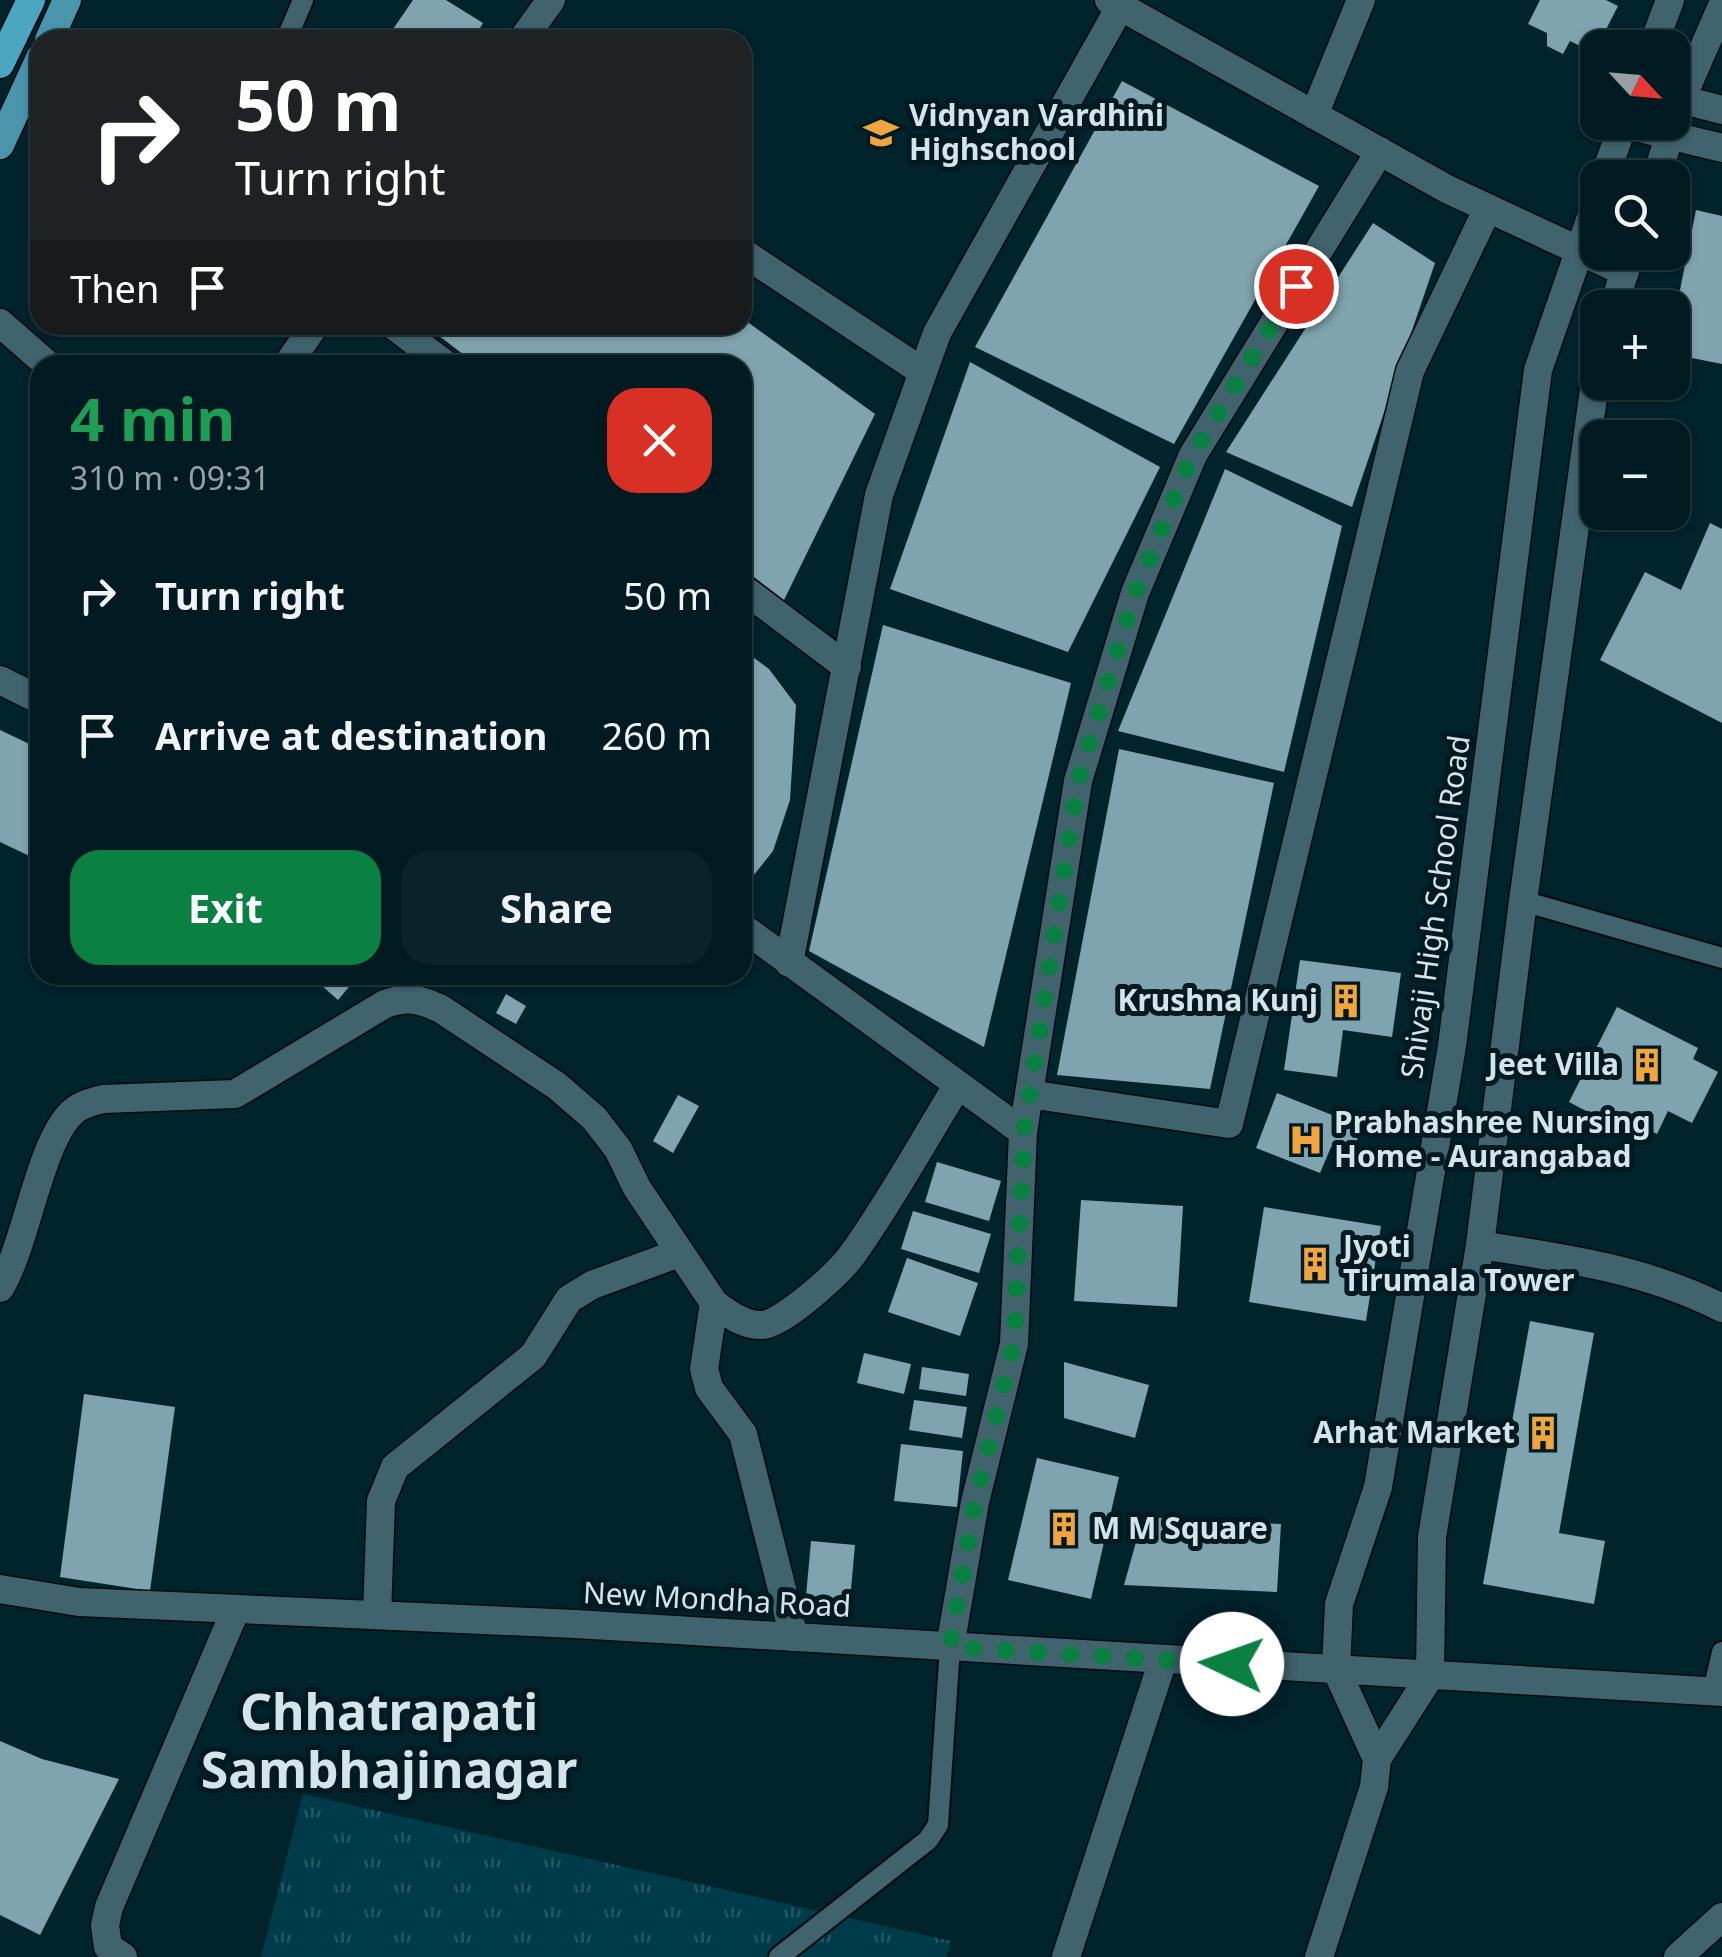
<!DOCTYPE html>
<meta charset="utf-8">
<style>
body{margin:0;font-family:"Noto Sans",sans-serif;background:#0a232a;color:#f1f3f6;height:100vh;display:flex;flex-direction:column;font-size:38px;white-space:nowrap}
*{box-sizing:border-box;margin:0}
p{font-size:32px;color:#95a1a5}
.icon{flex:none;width:55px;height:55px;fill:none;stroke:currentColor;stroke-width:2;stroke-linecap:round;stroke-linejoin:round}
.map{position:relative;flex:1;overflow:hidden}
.side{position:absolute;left:30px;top:355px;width:722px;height:630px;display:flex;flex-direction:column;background:#001a21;border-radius:30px;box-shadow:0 2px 8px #0004,0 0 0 2px #22383f}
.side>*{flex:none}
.top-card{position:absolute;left:30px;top:30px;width:722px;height:305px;border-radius:30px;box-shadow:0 2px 8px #0004,0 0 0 2px #22383f;background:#202124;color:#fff;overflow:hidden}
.needle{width:65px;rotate:116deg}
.controls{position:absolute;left:1580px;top:30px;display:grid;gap:20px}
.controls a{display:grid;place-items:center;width:110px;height:110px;border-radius:20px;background:#001a21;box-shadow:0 2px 8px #0004,0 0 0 2px #22383f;font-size:50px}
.pin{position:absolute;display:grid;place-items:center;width:85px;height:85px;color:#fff;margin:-42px;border:5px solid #fff;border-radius:50%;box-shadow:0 2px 10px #0007}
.me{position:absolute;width:110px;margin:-55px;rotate:273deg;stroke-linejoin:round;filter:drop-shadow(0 0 8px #0008)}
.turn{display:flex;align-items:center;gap:35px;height:210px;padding:0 40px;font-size:45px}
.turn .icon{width:130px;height:130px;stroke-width:2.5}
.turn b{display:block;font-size:70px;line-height:85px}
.then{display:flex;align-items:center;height:95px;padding:0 40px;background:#0003;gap:20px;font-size:38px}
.round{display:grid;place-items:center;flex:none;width:105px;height:105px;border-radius:30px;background:#0a232a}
.overview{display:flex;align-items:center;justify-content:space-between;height:170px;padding:0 40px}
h1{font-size:60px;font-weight:700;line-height:75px;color:#1e9e55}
.primary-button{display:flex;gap:20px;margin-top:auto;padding:20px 40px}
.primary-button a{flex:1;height:115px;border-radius:30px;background:#0b8043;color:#fff;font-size:40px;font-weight:700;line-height:115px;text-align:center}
.primary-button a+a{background:#0a232a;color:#f1f3f6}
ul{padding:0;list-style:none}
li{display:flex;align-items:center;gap:30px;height:140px;padding:0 40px}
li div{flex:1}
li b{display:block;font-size:38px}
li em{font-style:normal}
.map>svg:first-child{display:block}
.park{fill:url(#park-tufts)}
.building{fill:#80a4af}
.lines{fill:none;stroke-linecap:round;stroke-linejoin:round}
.service-casing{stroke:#000b12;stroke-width:24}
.minor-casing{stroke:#000b12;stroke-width:31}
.tertiary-casing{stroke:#000b12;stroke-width:31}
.primary-casing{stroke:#000b12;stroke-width:31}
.trunk-casing{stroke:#000b12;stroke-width:31}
.service{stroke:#41636e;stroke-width:20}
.minor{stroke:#41636e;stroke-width:28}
.tertiary{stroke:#41636e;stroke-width:28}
.primary{stroke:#4995ab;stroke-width:28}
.trunk{stroke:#4ca6c0;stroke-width:28}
.route{stroke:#0b8043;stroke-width:18;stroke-dasharray:0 32.4}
.labels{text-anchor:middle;stroke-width:10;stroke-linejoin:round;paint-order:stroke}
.poi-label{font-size:30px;font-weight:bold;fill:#d3e5eb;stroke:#011920;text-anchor:start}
.street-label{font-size:30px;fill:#d3e5eb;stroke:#011920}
.town-label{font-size:50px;font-weight:bold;fill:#d3e5eb;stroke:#011920}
</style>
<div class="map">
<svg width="1722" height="1957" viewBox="0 0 1722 1957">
<defs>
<pattern id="park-tufts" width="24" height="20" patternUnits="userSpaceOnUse" patternTransform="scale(2.5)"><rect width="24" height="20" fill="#003b4a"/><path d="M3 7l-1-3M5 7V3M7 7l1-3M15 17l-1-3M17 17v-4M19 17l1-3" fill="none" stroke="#245764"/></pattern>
</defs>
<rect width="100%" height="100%" fill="#00232c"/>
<!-- park -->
<path class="park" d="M 303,1794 L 951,1941 L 946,1957 L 261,1957 Z"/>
<!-- building -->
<path class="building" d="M 413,0 L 446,0 L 483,23 L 473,40 L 402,40 L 391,32 Z
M 1540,0 L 1606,0 L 1618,6 L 1594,53 L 1570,41 L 1563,54 L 1547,46 L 1547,33 L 1528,24 Z
M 1122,81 L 1319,186 L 1174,444 L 975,347 Z
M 1696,210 L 1722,216 L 1722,364 L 1672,354 L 1672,309 L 1676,310 Z
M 1373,223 L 1435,263 L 1352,507 L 1226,452 Z
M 742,318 L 875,414 L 784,600 L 742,568 L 742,365 L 477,365 L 425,325 L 742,325 Z
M 970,362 L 1160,467 L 1068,652 L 890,589 Z
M 1225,469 L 1342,526 L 1284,772 L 1118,731 Z
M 1710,523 L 1722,529 L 1722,723 L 1600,660 L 1645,572 L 1681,590 Z
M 883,625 L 1071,683 L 984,1047 L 809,951 Z
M 742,649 L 769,669 L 796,705 L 790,800 L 773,851 L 742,890 Z
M 0,730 L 40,749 L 40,861 L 0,842 Z
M 1119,749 L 1274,783 L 1210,1089 L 1057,1075 Z
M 1300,960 L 1401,973 L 1392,1037 L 1343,1030 L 1337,1077 L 1284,1070 Z
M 314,975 L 359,975 L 338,1000 L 312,977 Z
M 506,994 L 526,1006 L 516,1024 L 496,1013 Z
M 1617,1007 L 1698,1048 L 1693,1059 L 1718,1072 L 1692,1123 L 1668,1111 L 1657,1134 L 1614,1113 L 1609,1123 L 1569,1102 Z
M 1277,1093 L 1362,1127 L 1351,1155 L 1331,1147 L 1320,1173 L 1256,1148 Z
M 678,1095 L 699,1106 L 673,1153 L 653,1141 Z
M 937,1162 L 1001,1181 L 989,1221 L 925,1202 Z
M 1081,1200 L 1183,1206 L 1177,1307 L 1074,1301 Z
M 1264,1207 L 1381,1226 L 1366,1321 L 1249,1302 Z
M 913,1211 L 991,1234 L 979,1273 L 901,1249 Z
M 907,1258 L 978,1283 L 960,1336 L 888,1312 Z
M 1530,1321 L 1594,1333 L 1559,1533 L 1605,1541 L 1594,1604 L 1483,1584 Z
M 864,1353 L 911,1364 L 904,1394 L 857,1383 Z
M 1064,1362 L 1149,1385 L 1135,1438 L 1064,1418 Z
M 922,1367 L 969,1374 L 966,1396 L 919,1389 Z
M 84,1394 L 175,1407 L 150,1591 L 60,1577 Z
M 914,1400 L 967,1407 L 962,1438 L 909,1430 Z
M 901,1444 L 963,1451 L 957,1507 L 894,1501 Z
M 1037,1458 L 1119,1477 L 1091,1599 L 1008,1580 Z
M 1143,1517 L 1281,1524 L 1277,1592 L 1124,1585 Z
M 811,1541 L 855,1545 L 850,1600 L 806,1596 Z
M 0,1741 L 42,1759 L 119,1779 L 40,1935 L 0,1915 Z"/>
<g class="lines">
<!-- service casing -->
<g class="service-casing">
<path id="service" d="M 286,40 L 303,0
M 1523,901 L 1722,958
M 1713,1691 L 1722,1652
M 779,1957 L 928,1840 L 938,1825 L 950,1647"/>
</g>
<!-- minor casing -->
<g class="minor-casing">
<path id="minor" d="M 1109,0 L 1447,189 L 1625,272
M 522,40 L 551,0
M 1314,115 L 1361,0
M 742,252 L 923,372
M 0,323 L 48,365
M 393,325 L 446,365
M 287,365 L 315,325
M 742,588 L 847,667
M 0,680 L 40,700
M 742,927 L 1023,1132
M 789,963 L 879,495 L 937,333 L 1120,7
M 1029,1094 L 1229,1124 L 1410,371 L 1488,208
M 1480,1245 C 1564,1258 1645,1269 1722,1308
M 0,1288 C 27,1244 40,1137 75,1110 C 84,1103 93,1102 103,1099 L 235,1094 L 385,1004 C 407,996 420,999 441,1009 L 557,1086 L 594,1118 L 618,1149 L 637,1188 L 714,1303 C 727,1313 744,1326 762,1325 C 783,1324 839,1273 852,1255 C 891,1201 923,1141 958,1085
M 714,1303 L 704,1369 L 709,1388 L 743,1434 L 794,1637
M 377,1615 L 381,1501 L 395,1467 L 533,1356 L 569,1299 L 592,1285 L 679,1253
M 950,1647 L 975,1502 L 1014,1344 L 1023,1132 L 1078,781 L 1135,593 L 1193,455 L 1380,151
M 123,1957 L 108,1947 L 105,1925 L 109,1907 L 236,1609
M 1678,1957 L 1722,1917"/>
</g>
<!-- tertiary casing -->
<g class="tertiary-casing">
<path id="tertiary" d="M 1652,48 L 1670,0
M 1672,97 L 1722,110
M 1623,124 L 1722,148
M 1604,178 L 1624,122
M 1656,178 L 1681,100 L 1722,6
M 1613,308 L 1631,252
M 0,1589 L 79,1602 L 575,1624 L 1722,1692
M 1377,1759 L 1336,1669 L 1339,1604 L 1378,1487 L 1452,1046 L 1538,370 L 1598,197
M 1066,1957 L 1163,1660
M 1319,1957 L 1374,1787 L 1377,1759 L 1430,1676 L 1432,1537 L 1480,1245 L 1523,901 L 1598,361"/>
</g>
<!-- primary casing -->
<g class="primary-casing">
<path id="primary" d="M 49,40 L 67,0
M 0,145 L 40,58"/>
</g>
<!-- trunk casing -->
<g class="trunk-casing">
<path id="trunk" d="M 0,64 L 31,0"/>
</g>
<!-- service -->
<use href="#service" class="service"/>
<!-- minor -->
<use href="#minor" class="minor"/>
<!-- tertiary -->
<use href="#tertiary" class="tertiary"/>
<!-- primary -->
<use href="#primary" class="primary"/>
<!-- trunk -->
<use href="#trunk" class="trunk"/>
</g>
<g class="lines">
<!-- route -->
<path class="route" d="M 1232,1664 L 950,1647 L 975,1502 L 1014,1344 L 1024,1132 L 1078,781 L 1135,593 L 1192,456 L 1296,286"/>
</g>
<!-- icons -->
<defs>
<g id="school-bare" transform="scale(2.7)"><path d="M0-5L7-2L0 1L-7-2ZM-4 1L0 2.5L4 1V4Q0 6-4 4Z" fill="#f1a540" stroke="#011920" stroke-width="2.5" paint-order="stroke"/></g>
<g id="building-bare" transform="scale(2.7)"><path d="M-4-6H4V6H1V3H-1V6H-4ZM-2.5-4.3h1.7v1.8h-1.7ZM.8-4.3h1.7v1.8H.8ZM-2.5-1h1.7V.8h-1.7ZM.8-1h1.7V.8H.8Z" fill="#f1a540" stroke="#011920" stroke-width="2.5" paint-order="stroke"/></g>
<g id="hospital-bare" transform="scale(2.7)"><path d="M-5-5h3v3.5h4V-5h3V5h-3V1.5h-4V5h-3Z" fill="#f1a540" stroke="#011920" stroke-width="2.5" paint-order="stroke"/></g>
</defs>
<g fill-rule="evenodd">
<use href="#school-bare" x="881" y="133"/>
<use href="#building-bare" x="1346" y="1001"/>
<use href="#building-bare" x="1647" y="1065"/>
<use href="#hospital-bare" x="1306" y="1140"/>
<use href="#building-bare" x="1315" y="1264"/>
<use href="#building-bare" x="1543" y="1433"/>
<use href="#building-bare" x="1064" y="1529"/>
</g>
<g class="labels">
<!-- poi labels -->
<g class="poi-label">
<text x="909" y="126">Vidnyan Vardhini<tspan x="909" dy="34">Highschool</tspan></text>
<text x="1318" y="1011" text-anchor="end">Krushna Kunj</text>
<text x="1619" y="1075" text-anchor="end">Jeet Villa</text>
<text x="1334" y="1133">Prabhashree Nursing<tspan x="1334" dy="34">Home - Aurangabad</tspan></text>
<text x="1343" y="1257">Jyoti<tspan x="1343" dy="34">Tirumala Tower</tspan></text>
<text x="1515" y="1443" text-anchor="end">Arhat Market</text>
<text x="1092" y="1539">M M Square</text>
</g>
<!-- street labels -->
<g class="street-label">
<text transform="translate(1436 907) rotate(-82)" y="10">Shivaji High School Road</text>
<text transform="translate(717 1600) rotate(3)" y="10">New Mondha Road</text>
</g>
<!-- town labels -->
<g class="town-label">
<text x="389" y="1730">Chhatrapati<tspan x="389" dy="58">Sambhajinagar</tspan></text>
</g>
</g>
</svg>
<div class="controls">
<a><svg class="needle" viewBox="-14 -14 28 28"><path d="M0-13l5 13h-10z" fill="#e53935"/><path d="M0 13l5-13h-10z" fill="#95a1a5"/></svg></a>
<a><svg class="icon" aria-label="search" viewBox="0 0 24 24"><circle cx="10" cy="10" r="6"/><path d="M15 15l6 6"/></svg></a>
<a>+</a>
<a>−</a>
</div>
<div class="pin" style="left:1296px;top:286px;background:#d93025"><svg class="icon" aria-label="arrive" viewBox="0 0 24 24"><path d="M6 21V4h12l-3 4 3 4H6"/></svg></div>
<svg class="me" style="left:1232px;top:1664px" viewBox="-20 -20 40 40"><circle r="19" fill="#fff"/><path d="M0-13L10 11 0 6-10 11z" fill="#0b8043"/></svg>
<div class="top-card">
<div class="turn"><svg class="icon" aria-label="right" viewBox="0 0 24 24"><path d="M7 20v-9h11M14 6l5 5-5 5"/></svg><div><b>50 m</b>Turn right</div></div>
<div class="then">Then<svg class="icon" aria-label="arrive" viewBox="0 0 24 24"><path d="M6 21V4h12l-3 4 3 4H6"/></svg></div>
</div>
<section class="side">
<div class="overview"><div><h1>4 min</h1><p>310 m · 09:31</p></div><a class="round" style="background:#d93025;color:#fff"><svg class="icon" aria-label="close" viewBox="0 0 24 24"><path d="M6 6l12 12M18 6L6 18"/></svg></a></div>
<ul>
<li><svg class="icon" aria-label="right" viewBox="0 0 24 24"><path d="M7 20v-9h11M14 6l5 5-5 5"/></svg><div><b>Turn right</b></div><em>50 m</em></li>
<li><svg class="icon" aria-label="arrive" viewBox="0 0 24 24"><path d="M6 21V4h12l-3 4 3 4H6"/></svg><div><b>Arrive at destination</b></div><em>260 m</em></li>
</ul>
<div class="primary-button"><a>Exit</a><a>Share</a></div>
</section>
</div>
